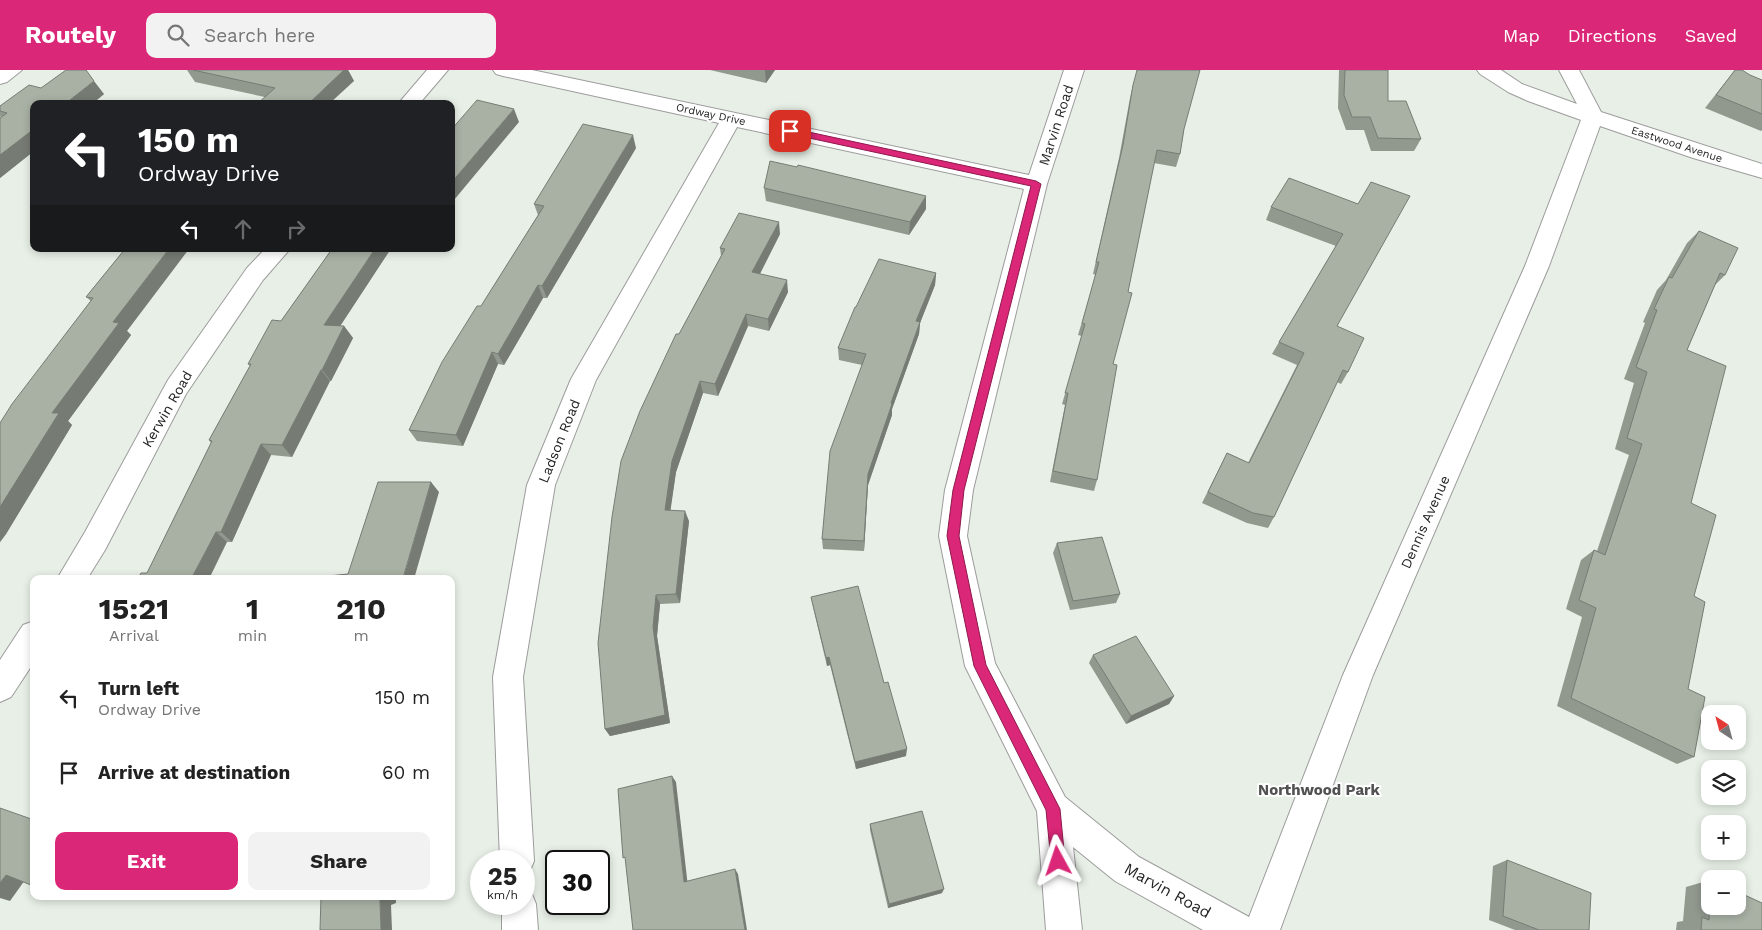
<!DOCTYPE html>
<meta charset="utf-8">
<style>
body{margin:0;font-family:"Work Sans",sans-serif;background:#f2f2f2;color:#222;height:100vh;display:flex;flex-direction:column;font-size:19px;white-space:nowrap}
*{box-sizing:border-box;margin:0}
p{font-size:16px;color:#767676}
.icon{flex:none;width:28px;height:28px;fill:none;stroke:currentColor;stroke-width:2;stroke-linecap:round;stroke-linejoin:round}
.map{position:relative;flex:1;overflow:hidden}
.drawer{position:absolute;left:30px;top:505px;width:425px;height:325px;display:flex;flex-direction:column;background:#fff;border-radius:10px;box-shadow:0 2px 8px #0003}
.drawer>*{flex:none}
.hud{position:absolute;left:30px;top:30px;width:425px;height:152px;border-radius:10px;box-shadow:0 2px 8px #0003;background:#202124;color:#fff;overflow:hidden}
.needle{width:32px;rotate:324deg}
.buttons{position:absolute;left:1701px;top:635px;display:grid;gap:10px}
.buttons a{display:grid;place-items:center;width:45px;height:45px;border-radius:10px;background:#fff;box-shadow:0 2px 8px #0003;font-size:25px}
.speed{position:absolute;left:470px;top:780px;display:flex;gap:10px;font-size:25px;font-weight:700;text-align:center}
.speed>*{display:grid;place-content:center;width:65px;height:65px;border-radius:50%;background:#fff;box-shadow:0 2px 8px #0003;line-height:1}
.speed small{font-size:12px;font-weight:400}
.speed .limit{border:2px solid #111;border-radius:8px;background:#fff;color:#111}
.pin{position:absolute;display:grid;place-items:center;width:42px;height:42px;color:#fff;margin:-21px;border-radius:10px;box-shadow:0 2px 8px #0006}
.me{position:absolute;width:55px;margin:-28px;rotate:355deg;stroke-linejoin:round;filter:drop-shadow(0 0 4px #0008)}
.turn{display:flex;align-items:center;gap:18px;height:105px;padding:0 25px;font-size:22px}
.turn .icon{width:65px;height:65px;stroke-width:2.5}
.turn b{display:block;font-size:35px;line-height:42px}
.lanes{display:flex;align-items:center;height:48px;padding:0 25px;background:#0003;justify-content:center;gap:25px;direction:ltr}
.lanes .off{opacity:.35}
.eta{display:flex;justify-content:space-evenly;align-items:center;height:85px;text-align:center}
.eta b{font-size:30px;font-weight:700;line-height:35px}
.action{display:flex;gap:10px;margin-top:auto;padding:10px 25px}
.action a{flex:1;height:58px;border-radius:10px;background:#db2777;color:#fff;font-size:20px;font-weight:700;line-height:58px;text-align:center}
.action a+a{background:#f2f2f2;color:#222}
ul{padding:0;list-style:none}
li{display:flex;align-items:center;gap:15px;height:75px;padding:0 25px}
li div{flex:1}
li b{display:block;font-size:19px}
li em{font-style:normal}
header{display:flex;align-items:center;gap:30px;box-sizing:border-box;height:70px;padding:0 25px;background:#db2777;color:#fff}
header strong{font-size:24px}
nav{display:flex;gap:28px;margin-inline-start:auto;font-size:18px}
.search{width:350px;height:45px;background:#f2f2f2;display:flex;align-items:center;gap:12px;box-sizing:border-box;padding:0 18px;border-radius:10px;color:#767676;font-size:19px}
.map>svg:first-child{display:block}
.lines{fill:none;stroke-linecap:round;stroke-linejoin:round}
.street-casing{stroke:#9c9c9c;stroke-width:2}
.street{fill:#fff;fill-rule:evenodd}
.wall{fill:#91988e}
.shaded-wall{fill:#767c74}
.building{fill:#a9b1a5;stroke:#767c74}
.route{fill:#db2777;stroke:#8e194d}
.labels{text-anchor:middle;stroke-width:4;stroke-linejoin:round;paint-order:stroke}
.far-street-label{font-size:11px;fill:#1f1f1f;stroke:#fff}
.street-label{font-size:14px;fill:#1f1f1f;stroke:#fff}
.neighbourhood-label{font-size:15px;font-weight:bold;fill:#525252;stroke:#fff}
.near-street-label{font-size:16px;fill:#1f1f1f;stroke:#fff}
</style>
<header>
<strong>Routely</strong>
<div class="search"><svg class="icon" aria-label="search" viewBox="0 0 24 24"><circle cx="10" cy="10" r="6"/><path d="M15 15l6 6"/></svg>Search here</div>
<nav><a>Map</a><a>Directions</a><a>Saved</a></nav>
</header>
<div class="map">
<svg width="1762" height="860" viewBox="0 0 1762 860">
<rect width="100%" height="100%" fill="#e7efe6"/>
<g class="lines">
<!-- street casing -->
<g class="street-casing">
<path id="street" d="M 0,0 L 22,0 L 7,12 L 0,14 Z
M 427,0 L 448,0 L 419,34 L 398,34 Z
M 493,0 L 532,0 L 1029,105 L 1064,0 L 1084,0 L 1047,114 L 973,420 L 967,466 L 995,593 L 1065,727 L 1139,787 L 1249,847 L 1343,605 L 1525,196 L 1581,50 L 1528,31 L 1508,22 L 1480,4 L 1477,0 L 1501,0 L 1522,14 L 1577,34 L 1559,0 L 1579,0 L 1601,42 L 1762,94 L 1762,108 L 1693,88 L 1600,56 L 1549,196 L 1373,605 L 1280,860 L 1203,860 L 1115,811 L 1073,777 L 1082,860 L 1046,860 L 1037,741 L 965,596 L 939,466 L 945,420 L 1024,119 L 737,57 L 596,310 L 555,415 L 523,607 L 534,791 L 529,803 L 524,805 L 524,791 L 500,791 L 493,607 L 527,415 L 571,309 L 719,53 L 503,6 L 496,4 Z
M 265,179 L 290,179 L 263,210 L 186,324 L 105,480 L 87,509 L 57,509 L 85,462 L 168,310 L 247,198 Z
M 34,551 L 34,592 L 11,627 L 0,632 L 0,590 L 23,555 Z
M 524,819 L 531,822 L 536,834 L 538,860 L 502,860 L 502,834 L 524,834 Z"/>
</g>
<!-- street -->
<use href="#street" class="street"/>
</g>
<!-- wall -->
<path class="wall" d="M 187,0 L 348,0 L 354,11 L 265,27 L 195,12 Z
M 710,0 L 775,0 L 766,13 Z
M 1339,0 L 1388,0 L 1388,31 L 1421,69 L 1414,81 L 1371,81 L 1364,60 L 1346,60 L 1338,38 Z
M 1735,0 L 1762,10 L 1762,60 L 1761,61 L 1705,38 Z
M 1133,15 L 1184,59 L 1180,84 L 1176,97 L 1154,93 L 1113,294 L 1097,410 L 1094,421 L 1050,412 L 1065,335 L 1062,334 L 1082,266 L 1078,265 L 1096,205 L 1093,204 L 1119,88 L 1130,28 Z
M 41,18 L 104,24 L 92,34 L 34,34 L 34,81 L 0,108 L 1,47 L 0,46 L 0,36 Z
M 636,78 L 547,228 L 543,228 L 504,295 L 498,294 L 463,376 L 417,371 L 409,360 L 481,236 L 538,145 L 534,134 Z
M 764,118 L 926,139 L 909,165 L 766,131 Z
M 1358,134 L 1337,256 L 1348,302 L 1341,314 L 1337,312 L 1274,447 L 1268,458 L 1247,453 L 1202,433 L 1227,383 L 1248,393 L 1297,295 L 1272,284 L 1279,272 L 1336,176 L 1266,150 L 1271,137 Z
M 1699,161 L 1725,205 L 1715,215 L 1687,280 L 1691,433 L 1694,526 L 1688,619 L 1694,687 L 1677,694 L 1557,636 L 1582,547 L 1566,539 L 1581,490 L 1594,480 L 1597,481 L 1629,385 L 1615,379 L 1634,313 L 1624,309 L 1645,253 L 1643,252 L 1657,220 L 1666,210 L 1687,173 Z
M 780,164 L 760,204 L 788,222 L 769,261 L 748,256 L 718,326 L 703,323 L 676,402 L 670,440 L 689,451 L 680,533 L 660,534 L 657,566 L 670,653 L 610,666 L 605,659 L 679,264 L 721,186 L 720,178 Z
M 125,179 L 127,261 L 131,265 L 68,351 L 72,355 L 6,464 L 0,472 L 0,353 L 91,231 L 86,227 Z
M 332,179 L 394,179 L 392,181 L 390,180 L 340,256 L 344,256 L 353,268 L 331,311 L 330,311 L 292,387 L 271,385 L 232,472 L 227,472 L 147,503 L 211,373 L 209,370 L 250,296 L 248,294 L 281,251 Z
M 936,203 L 935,215 L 920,253 L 919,264 L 892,339 L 892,345 L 868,415 L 864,481 L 823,479 L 822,469 L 862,295 L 839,290 L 838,278 L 856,237 Z
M 1057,473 L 1120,524 L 1116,533 L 1070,540 L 1053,483 Z
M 811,527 L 884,613 L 906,686 L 856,699 L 830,595 L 827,596 L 813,537 Z
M 1093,585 L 1174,626 L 1169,634 L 1126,654 L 1089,593 Z
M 870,754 L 942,823 L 888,838 L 870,760 Z
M 1507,790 L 1589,860 L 1515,860 L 1489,850 L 1493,796 Z
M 1710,810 L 1710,836 L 1762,860 L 1676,860 L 1677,852 L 1683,851 L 1686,817 Z"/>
<!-- shaded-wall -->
<path class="shaded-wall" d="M 344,0 L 348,0 L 354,11 L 329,34 L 308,34 Z
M 765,0 L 775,0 L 766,13 Z
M 94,11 L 104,24 L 92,34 L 65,34 Z
M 514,39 L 519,52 L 454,130 L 451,126 L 451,113 Z
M 34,59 L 34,81 L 0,108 L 0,85 Z
M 633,65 L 636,78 L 547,228 L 542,216 Z
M 926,126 L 926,139 L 909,165 L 910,152 Z
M 779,152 L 780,164 L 754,215 L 752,202 Z
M 169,179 L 189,179 L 127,261 L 131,265 L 68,351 L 72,355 L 6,464 L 0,472 L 0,437 L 52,343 L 113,252 Z
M 375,179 L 389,179 L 390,180 L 333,267 L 324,255 Z
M 936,203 L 935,215 L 920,253 L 919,264 L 892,339 L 892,345 L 868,415 L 864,481 L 864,471 L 868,404 L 916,251 Z
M 787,210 L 788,222 L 769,261 L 768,249 Z
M 538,215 L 543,228 L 504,295 L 498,284 Z
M 746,244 L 748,256 L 718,326 L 715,314 Z
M 344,256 L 353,268 L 331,311 L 322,300 Z
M 492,282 L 498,294 L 463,376 L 456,365 Z
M 321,300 L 330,311 L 292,387 L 282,375 Z
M 700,311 L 703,323 L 676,402 L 669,451 L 665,440 L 672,391 Z
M 261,374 L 271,385 L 232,472 L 221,462 Z
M 431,412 L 439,422 L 414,509 L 403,509 Z
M 685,441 L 689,451 L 680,533 L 676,524 Z
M 216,462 L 227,472 L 209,509 L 191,509 Z
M 656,525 L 660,534 L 657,566 L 670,653 L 610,666 L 605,659 L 653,557 Z
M 829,587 L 830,595 L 827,596 L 826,588 Z
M 1174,626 L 1169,634 L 1126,654 L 1131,646 Z
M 907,679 L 906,686 L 856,699 L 855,692 Z
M 672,706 L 676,712 L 688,817 L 684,812 Z
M 735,799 L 738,804 L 747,860 L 745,860 Z
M 6,805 L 25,810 L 10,831 L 0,828 L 0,813 Z
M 944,819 L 942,823 L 888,838 L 889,834 Z
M 385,826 L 396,826 L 396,833 L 391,835 L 392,860 L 381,860 L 380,830 Z"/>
<!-- building -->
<path class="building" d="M 66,0 L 86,0 L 94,11 L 65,34 L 34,34 L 34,59 L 0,85 L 0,48 L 7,43 L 0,41 L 0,36 L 29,15 L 41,18 Z
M 193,0 L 344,0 L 308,34 L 257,34 L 275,18 Z
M 1137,0 L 1200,0 L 1184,59 L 1180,84 L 1157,80 L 1128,222 L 1132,223 L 1113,294 L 1117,295 L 1097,410 L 1053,401 L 1068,323 L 1065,323 L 1085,254 L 1082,253 L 1099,192 L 1096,192 L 1123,75 L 1133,15 Z
M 1345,0 L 1388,0 L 1388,31 L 1406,31 L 1421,69 L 1378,68 L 1370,47 L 1352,47 L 1344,25 Z
M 1735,0 L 1742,0 L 1750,5 L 1762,10 L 1762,44 L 1716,25 Z
M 477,30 L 514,39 L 451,113 L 451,60 Z
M 583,54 L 633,65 L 542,216 L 538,215 L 498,284 L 492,282 L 456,365 L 409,360 L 442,292 L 477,236 L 481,236 L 544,136 L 534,134 Z
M 770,91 L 797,97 L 798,95 L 926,126 L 910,152 L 764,118 Z
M 1289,108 L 1358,134 L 1371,112 L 1410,126 L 1337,256 L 1364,268 L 1348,302 L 1343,300 L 1274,447 L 1253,443 L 1208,422 L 1227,383 L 1249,393 L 1304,283 L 1279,272 L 1343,164 L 1271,137 Z
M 739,143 L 779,152 L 752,202 L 787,210 L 768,249 L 746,244 L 715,314 L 700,311 L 672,391 L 665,440 L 685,441 L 676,524 L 656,525 L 653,557 L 665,645 L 605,659 L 598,573 L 612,447 L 621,391 L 640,341 L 676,264 L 679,264 L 725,179 L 720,178 Z
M 1699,161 L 1738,178 L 1725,205 L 1720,203 L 1687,280 L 1726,296 L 1691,433 L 1716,445 L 1694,526 L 1705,532 L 1688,619 L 1705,627 L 1694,687 L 1571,628 L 1596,538 L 1579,530 L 1594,480 L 1605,485 L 1642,374 L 1627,368 L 1647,302 L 1636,297 L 1657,240 L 1654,239 L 1669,207 L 1672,208 Z
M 125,179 L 169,179 L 113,252 L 119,253 L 52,343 L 59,343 L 0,437 L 0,353 L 12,334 L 93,228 L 86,227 Z
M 332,179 L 375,179 L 324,255 L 344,256 L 322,300 L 321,300 L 282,375 L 261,374 L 221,462 L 216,462 L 191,509 L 138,509 L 141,503 L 147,503 L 212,371 L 209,370 L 251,294 L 248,294 L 272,250 L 281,251 Z
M 879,189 L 936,203 L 916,251 L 920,252 L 891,333 L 892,334 L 868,404 L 864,471 L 822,469 L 830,381 L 866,284 L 838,278 L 855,237 L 856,237 Z
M 378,412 L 431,412 L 403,508 L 410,508 L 410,509 L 327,509 L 328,506 L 348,504 Z
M 1102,467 L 1120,524 L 1073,531 L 1057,473 Z
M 858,516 L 884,613 L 888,612 L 907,679 L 855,692 L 829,587 L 826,588 L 811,527 Z
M 1136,566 L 1174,626 L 1131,646 L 1093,585 Z
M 34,673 L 34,679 L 30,678 Z
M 672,706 L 684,812 L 735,799 L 745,860 L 633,860 L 625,787 L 623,788 L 618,719 Z
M 0,738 L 34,750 L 34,811 L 31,815 L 6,805 L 0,813 Z
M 922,741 L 944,819 L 889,834 L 870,754 Z
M 1507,790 L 1591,823 L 1589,860 L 1539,860 L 1503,846 Z
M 1738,822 L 1762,833 L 1762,860 L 1701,860 L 1702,847 L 1709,850 L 1710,833 L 1710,836 L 1738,836 Z
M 321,826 L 385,826 L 385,829 L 380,830 L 381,860 L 320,860 Z"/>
<!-- route -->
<path class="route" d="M 790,58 L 1036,111 L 1041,114 L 964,420 L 959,466 L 986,595 L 1060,739 L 1065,791 L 1063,796 L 1058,798 L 1053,796 L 1051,791 L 1046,740 L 974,596 L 947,466 L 953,420 L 1031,116 L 786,63 L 785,61 Z"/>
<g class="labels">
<!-- far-street labels -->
<g class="far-street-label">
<text transform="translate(711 44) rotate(12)" y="4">Ordway Drive</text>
<text transform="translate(1677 74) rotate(18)" y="4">Eastwood Avenue</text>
</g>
<!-- street labels -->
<g class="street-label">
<text transform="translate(1056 55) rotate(-72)" y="5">Marvin Road</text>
<text transform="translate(167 339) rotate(-60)" y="5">Kerwin Road</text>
<text transform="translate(559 371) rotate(-68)" y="5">Ladson Road</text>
<text transform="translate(1425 452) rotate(-66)" y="5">Dennis Avenue</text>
</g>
<!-- neighbourhood labels -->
<g class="neighbourhood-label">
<text x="1319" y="725">Northwood Park</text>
</g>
<!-- near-street labels -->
<g class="near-street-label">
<text transform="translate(1168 820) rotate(29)" y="6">Marvin Road</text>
</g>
</g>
</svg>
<div class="buttons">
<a><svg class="needle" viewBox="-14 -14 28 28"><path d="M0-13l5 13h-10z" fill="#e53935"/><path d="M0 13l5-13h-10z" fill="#767676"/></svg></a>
<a><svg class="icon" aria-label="layers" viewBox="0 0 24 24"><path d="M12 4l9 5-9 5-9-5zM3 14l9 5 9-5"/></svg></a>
<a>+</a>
<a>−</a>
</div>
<div class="speed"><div>25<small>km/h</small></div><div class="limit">30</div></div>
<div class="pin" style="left:790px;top:61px;background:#d93025"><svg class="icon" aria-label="arrive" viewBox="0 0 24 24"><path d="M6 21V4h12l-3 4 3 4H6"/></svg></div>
<svg class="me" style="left:1058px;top:791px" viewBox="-20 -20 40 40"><path d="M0-17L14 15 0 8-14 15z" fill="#db2777" stroke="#fff" stroke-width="4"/></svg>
<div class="hud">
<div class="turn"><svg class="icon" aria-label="left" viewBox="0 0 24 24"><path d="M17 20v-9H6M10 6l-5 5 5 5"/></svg><div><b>150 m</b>Ordway Drive</div></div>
<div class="lanes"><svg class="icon" aria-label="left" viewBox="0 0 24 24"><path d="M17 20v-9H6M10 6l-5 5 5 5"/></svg><svg class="icon off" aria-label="ahead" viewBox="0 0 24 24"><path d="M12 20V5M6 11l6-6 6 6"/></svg><svg class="icon off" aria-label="right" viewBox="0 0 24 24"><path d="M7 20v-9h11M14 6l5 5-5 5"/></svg></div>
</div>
<section class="drawer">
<div class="eta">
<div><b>15:21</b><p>Arrival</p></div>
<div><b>1</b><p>min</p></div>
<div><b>210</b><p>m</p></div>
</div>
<ul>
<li><svg class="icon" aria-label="left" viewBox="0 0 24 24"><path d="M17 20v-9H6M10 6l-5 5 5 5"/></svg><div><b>Turn left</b><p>Ordway Drive</p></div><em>150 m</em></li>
<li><svg class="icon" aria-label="arrive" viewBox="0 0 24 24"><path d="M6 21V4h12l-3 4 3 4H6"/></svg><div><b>Arrive at destination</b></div><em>60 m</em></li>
</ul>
<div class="action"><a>Exit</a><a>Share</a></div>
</section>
</div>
